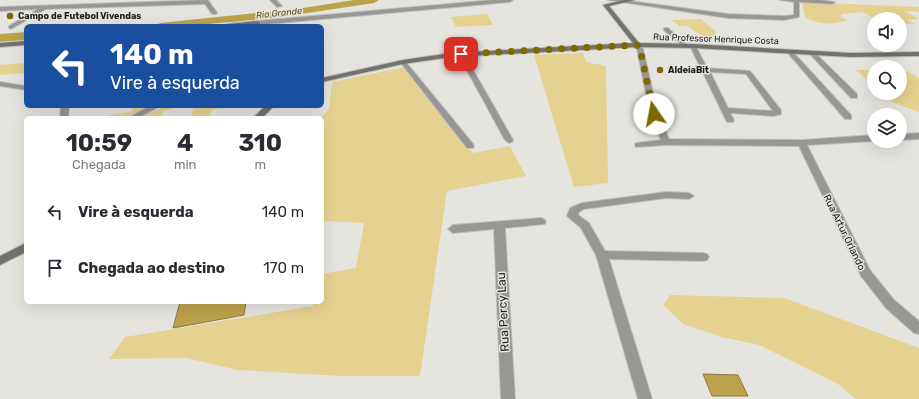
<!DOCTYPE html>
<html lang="pt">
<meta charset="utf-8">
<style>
body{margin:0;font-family:Rubik,sans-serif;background:#f7f7f7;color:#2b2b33;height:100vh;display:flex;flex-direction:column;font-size:15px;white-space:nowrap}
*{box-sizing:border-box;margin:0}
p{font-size:13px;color:#7c7c81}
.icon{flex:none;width:22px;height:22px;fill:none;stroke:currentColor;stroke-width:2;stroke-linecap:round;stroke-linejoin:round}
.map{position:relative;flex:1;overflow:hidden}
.details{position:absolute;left:24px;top:116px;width:300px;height:188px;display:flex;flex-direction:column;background:#fff;border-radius:6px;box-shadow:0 4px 16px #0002}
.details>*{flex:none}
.hud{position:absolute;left:24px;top:24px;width:300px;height:84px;border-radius:6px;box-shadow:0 4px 16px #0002;background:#1a4fa0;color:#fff;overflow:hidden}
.controls{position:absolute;left:867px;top:12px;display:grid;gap:8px}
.controls a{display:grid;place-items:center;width:40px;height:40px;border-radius:50%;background:#fff;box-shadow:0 4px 16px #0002;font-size:20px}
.pin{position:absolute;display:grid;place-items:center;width:34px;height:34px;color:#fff;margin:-17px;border-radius:8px;box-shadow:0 2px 6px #0006}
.me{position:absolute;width:44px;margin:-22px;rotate:348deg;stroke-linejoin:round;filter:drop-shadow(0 0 3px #0008)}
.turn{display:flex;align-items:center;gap:14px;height:84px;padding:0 20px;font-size:18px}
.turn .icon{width:52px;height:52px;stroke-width:2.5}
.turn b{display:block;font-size:28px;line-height:34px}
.eta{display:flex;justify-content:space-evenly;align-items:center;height:68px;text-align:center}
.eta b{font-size:24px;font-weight:700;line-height:28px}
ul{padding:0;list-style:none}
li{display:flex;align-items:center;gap:12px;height:56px;padding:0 20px}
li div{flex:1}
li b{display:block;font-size:15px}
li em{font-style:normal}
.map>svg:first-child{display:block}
.green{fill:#e6d290}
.water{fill:#bba24b;stroke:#8c7a3d}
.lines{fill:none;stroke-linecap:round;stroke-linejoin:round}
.river{fill:#bba24b;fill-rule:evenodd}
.street-casing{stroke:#c1c0bc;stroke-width:2}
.secondary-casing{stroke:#c1c0bc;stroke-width:2}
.street{fill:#979794;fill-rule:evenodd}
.secondary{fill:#72726e;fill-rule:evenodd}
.route{stroke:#7f6800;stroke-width:7;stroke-dasharray:0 12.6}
.poi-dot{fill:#7f6800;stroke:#e5e4df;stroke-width:1.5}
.labels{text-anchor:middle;stroke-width:3;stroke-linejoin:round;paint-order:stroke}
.far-water-label{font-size:9px;font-style:italic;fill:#604e08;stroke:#e5e4df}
.far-poi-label{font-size:9px;font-weight:bold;fill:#1e1e1c;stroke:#e5e4df;text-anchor:start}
.far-street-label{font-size:9px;fill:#1e1e1c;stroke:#e5e4df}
.street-label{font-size:10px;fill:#1e1e1c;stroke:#e5e4df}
.near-street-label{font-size:12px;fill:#1e1e1c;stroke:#e5e4df}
</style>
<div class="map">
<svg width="919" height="399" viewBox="0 0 919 399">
<rect width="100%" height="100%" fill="#e5e4df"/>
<!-- green -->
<path class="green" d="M 802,2 L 919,7 L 919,12 L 905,11 L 919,19 L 907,20 L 916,24 L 900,24 L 900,19 L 876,19 L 863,12 L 842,14 L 840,17 L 848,20 C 833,25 818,25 805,17 Z
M 487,14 L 493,25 L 456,27 L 451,17 Z
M 701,19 L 716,32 L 714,37 L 703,37 L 688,26 L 679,26 L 672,20 Z
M 583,53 L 586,62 L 606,66 L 608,183 L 574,187 L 534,55 Z
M 26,63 L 26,73 L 0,75 L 0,65 Z
M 405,67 L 473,153 L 510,146 L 526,176 L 447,191 L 420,376 L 341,376 L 238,370 L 186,358 L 109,359 L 125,337 L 313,306 L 313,302 L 322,302 L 322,274 L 356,268 L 364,223 L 322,221 L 321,118 L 329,109 L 332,82 Z
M 856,70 L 874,70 L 874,86 Z
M 900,71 L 908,72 L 919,78 L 919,112 L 892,102 L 882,93 L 900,93 Z
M 134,106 L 152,106 L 129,118 L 106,118 L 106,116 L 131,112 Z
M 166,106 L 183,106 L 163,111 L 161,118 L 139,118 Z
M 215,106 L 227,106 L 211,110 L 210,118 L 191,118 L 193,109 Z
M 670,295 L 784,298 L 919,348 L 919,399 L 856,399 L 838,384 L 759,345 L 722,337 L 683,324 L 663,305 Z"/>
<!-- water -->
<path class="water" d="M 180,302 L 246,302 L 244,315 L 173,328 Z
M 703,374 L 738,375 L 748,396 L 712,396 Z"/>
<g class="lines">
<!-- river -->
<path class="river" d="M 354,0 L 379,0 L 374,3 C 301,14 228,26 154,26 L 160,23 L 303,8 Z
M 26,32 L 26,40 L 0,42 L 0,34 Z"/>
<!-- street casing -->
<g class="street-casing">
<path id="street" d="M 208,0 L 217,13 L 216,14 L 212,14 L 205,4 L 46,9 L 11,29 L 9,28 L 9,26 L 38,9 L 0,11 L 0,7 Z
M 270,0 L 276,0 L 282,6 L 277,7 Z
M 493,0 L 513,0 L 510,2 L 257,25 L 254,23 L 257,21 Z
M 608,0 L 622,0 L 728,14 L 784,16 L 794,15 L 794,2 L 780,0 L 820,0 L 835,2 L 832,4 L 799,2 L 799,17 L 784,20 L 728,18 Z
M 664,28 L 668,28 L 686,44 L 686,46 L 682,46 L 664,30 Z
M 637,43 L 643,49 L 658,114 L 669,139 L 802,140 L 874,135 L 874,141 L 807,145 L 870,270 L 894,300 L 919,321 L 919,334 L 914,333 L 886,308 L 861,276 L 799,146 L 666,145 L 636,147 L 635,145 L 636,143 L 661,140 L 650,114 L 637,49 L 634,45 Z
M 691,45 L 695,45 L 707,68 L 750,71 L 781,110 L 781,114 L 774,116 L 730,113 L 734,120 L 733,122 L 727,122 L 690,46 ZM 710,72 L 746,74 L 773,111 L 728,108 Z
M 787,50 L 791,50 L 851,115 L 851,119 L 845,119 L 787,52 Z
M 809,51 L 813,51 L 857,94 L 857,98 L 851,98 L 809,53 Z
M 459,53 L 464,54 L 513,140 L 512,142 L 509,143 L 505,140 L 458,54 Z
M 401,61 L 405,61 L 473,144 L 474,146 L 473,148 L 467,148 L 401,63 Z
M 0,82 L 26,86 L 26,90 L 0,86 Z
M 61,106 L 69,106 L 68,118 L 60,118 Z
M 150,106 L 160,106 L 138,118 L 128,118 Z
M 919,133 L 919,139 L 900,140 L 900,134 Z
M 666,192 L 689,193 L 694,196 L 689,199 L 666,198 L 584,209 L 579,212 L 578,215 L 589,223 L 605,251 L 703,253 L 707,254 L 709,257 L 707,260 L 703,261 L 609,259 L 652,399 L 638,399 L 596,255 L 581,228 L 567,216 L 570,208 L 582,203 Z
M 541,218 L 545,220 L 546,222 L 545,224 L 505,228 L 515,399 L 501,399 L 494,229 L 453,233 L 448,229 L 453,225 Z"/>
</g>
<!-- secondary casing -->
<g class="secondary-casing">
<path id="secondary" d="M 624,0 L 635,0 L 609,6 L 639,43 L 693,44 L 851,53 L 919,52 L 919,56 L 851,57 L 693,48 L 637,47 L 451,57 L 403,64 L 322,82 L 322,78 L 403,60 L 451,53 L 633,43 L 603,5 Z
M 257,21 L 260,23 L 259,26 L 224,26 L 227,24 Z
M 26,41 L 26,45 L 0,47 L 0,43 Z
M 265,106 L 274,106 L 262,118 L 253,118 Z
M 26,243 L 26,252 L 0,265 L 0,256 Z"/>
</g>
<!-- street -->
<use href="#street" class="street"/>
<!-- secondary -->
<use href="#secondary" class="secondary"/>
</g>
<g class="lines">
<!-- route -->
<path class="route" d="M 461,54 L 637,45 L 640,49 L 654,114"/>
</g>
<!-- markers -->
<g class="poi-dot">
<circle cx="10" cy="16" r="4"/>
<circle cx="660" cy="70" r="4"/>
</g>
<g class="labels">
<!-- far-water labels -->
<g class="far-water-label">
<text transform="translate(279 13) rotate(-6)" y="3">Rio Grande</text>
</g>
<!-- far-poi labels -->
<g class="far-poi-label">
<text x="18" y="19">Campo de Futebol Vivendas</text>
<text x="668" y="73">AldeiaBit</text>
</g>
<!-- far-street labels -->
<g class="far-street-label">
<text transform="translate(716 39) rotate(2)" y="3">Rua Professor Henrique Costa</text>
</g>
<!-- street labels -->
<g class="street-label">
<text transform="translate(845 232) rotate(64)" y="4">Rua Artur Orlando</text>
</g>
<!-- near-street labels -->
<g class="near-street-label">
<text transform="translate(503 312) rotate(-93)" y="4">Rua Percy Lau</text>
</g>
</g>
</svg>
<div class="controls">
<a><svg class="icon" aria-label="sound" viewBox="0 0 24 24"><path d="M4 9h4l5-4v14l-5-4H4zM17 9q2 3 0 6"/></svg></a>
<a><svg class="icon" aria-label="search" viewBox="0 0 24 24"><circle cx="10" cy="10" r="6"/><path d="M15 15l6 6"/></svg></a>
<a><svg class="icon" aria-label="layers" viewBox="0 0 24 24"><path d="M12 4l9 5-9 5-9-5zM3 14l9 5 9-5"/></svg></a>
</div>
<div class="pin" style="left:461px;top:54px;background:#d93025"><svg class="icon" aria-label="arrive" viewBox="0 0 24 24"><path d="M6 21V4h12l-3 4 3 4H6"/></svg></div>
<svg class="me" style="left:654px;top:114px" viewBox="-20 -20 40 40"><circle r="19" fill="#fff"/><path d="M0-13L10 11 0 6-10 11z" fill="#7f6800"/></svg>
<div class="hud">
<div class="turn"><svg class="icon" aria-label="left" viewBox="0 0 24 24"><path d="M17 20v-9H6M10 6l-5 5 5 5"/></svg><div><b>140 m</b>Vire à esquerda</div></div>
</div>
<section class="details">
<div class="eta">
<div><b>10:59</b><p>Chegada</p></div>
<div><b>4</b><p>min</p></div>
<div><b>310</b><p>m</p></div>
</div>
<ul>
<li><svg class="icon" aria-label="left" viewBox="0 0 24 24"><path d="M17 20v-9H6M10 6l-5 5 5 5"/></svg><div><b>Vire à esquerda</b></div><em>140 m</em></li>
<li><svg class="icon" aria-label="arrive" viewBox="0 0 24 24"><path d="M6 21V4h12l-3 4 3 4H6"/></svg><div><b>Chegada ao destino</b></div><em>170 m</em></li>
</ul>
</section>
</div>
